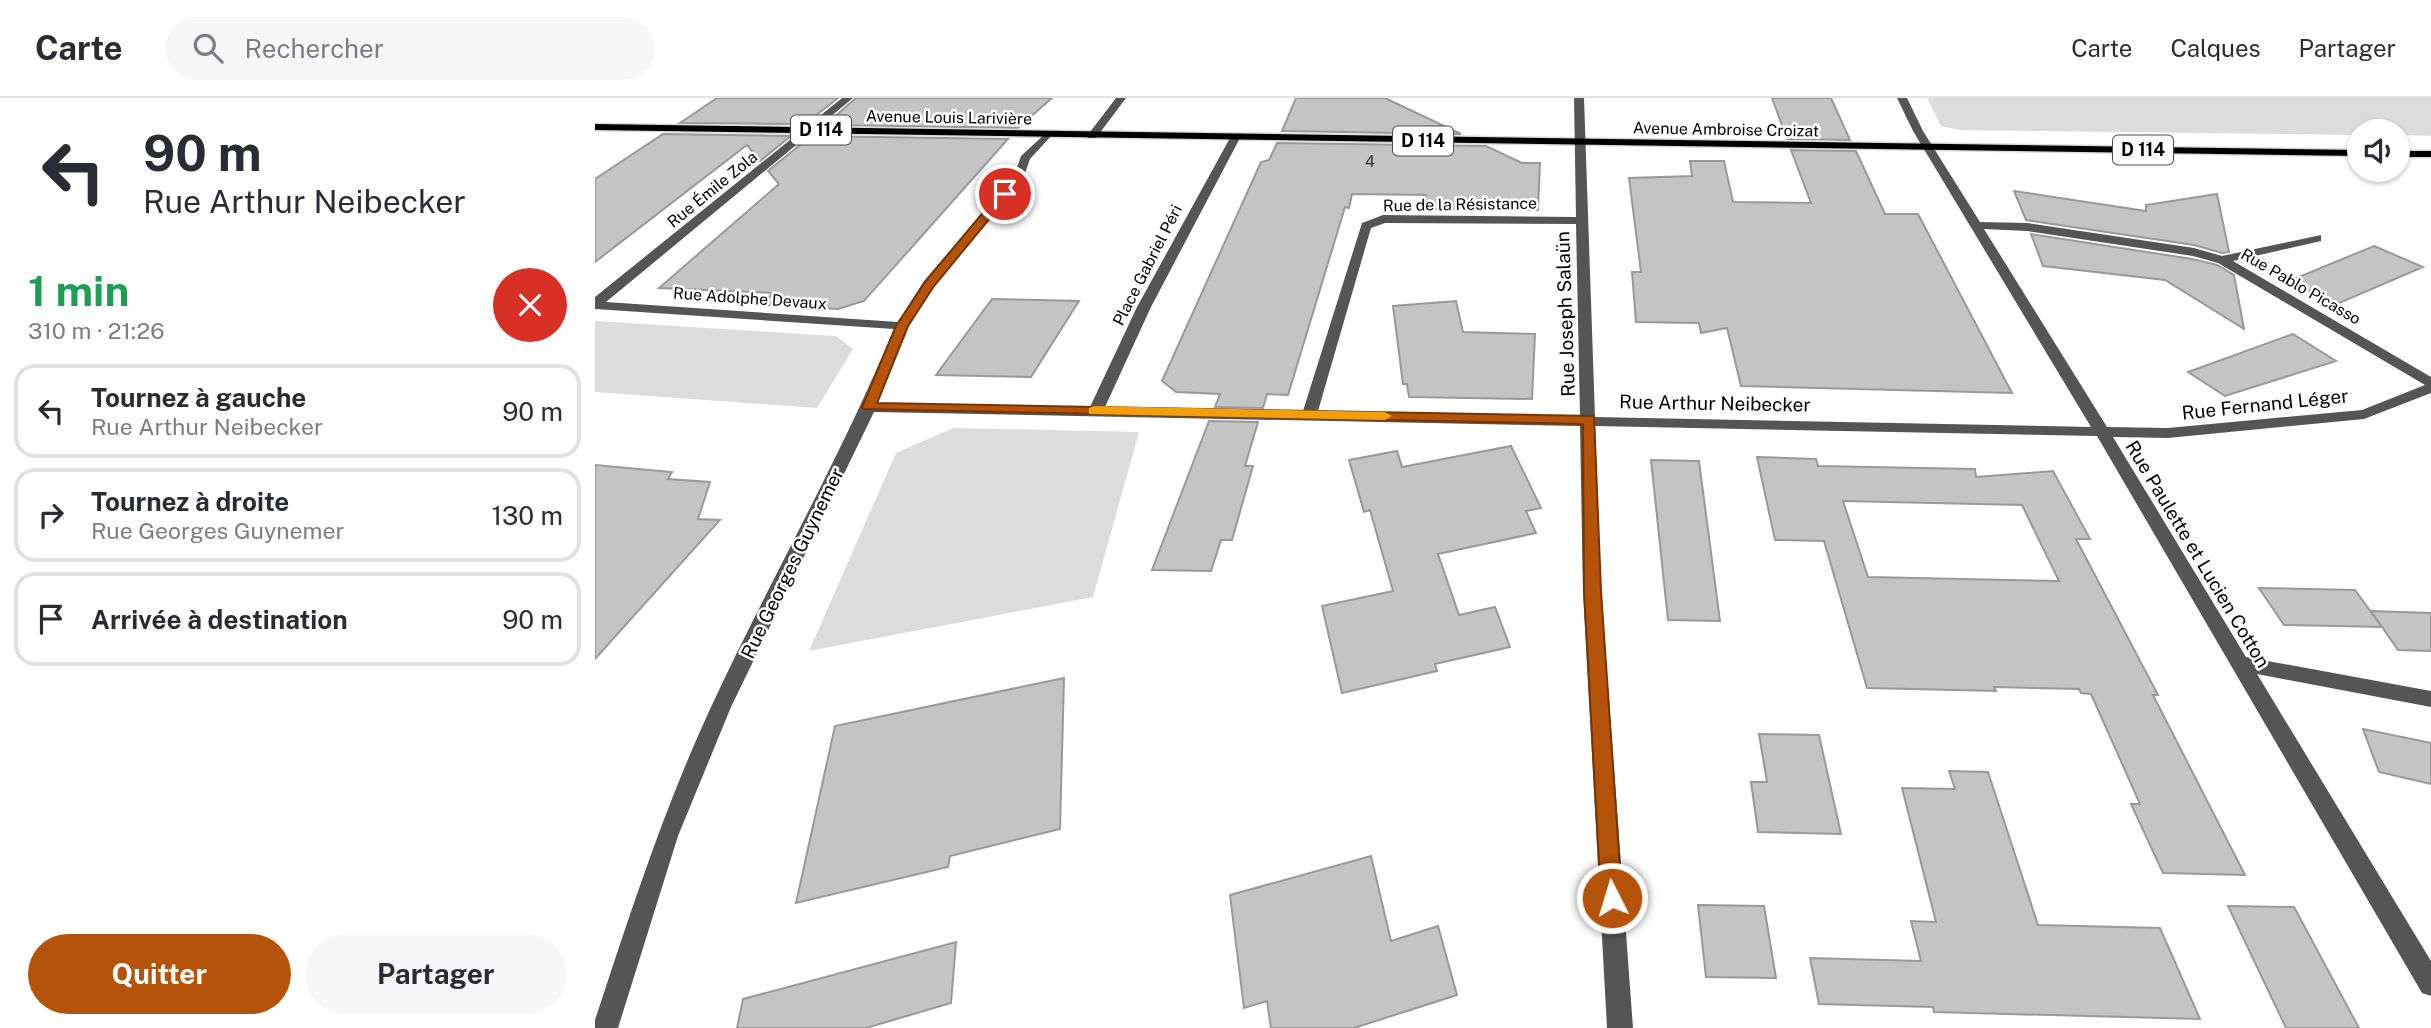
<!DOCTYPE html>
<html lang="fr">
<meta charset="utf-8">
<style>
body{margin:0;font-family:"Public Sans",sans-serif;background:#f7f7f7;color:#2b2b33;height:100vh;display:flex;flex-direction:column;font-size:26px;white-space:nowrap}
*{box-sizing:border-box;margin:0}
p{font-size:23px;color:#7c7c81}
.icon{flex:none;width:38px;height:38px;fill:none;stroke:currentColor;stroke-width:2;stroke-linecap:round;stroke-linejoin:round}
.map{position:relative;flex:1;overflow:hidden}
.drawer{display:flex;flex-direction:column;background:#fff;width:595px}
.drawer>*{flex:none}
.guide{background:#fff;color:#2b2b33;overflow:hidden}
.fabs{position:absolute;left:1752px;top:21px;display:grid;gap:14px}
.fabs a{display:grid;place-items:center;width:63px;height:63px;border-radius:50%;background:#fff;box-shadow:0 2px 5px #0004;font-size:35px}
.pin{position:absolute;display:grid;place-items:center;width:60px;height:60px;color:#fff;margin:-30px;border:4px solid #fff;border-radius:50%;box-shadow:0 2px 7px #0007}
.me{position:absolute;width:77px;margin:-38px;rotate:355deg;stroke-linejoin:round;filter:drop-shadow(0 0 5px #0008)}
.turn{display:flex;align-items:center;gap:24px;height:147px;padding:0 28px;font-size:32px}
.turn .icon{width:91px;height:91px;stroke-width:2.5}
.turn b{display:block;font-size:49px;line-height:60px}
.round{display:grid;place-items:center;flex:none;width:74px;height:74px;border-radius:37px;background:#f7f7f7}
.overview{display:flex;align-items:center;justify-content:space-between;height:119px;padding:0 28px}
h1{font-size:42px;font-weight:700;line-height:52px;color:#1e9e55}
.button{display:flex;gap:14px;margin-top:auto;padding:14px 28px}
.button a{flex:1;height:80px;border-radius:42px;background:#b45309;color:#fff;font-size:28px;font-weight:700;line-height:80px;text-align:center}
.button a+a{background:#f7f7f7;color:#2b2b33}
ul{padding:0;list-style:none}
li{display:flex;align-items:center;gap:21px;height:94px;margin:0 14px 10px;padding:0 14px;border:4px solid #e1e1e2;border-radius:21px}
li div{flex:1}
li b{display:block;font-size:26px}
li em{font-style:normal}
header{display:flex;align-items:center;gap:42px;box-sizing:border-box;height:98px;padding:0 35px;background:#fff;border-bottom:2px solid #e1e1e2}
header strong{font-size:33px}
nav{display:flex;gap:38px;margin-inline-start:auto;font-size:24px}
.search{width:490px;height:63px;background:#f7f7f7;display:flex;align-items:center;gap:18px;box-sizing:border-box;padding:0 24px;border-radius:38px;color:#7c7c81;font-size:26px}
main{display:flex;flex:1;min-height:0}
.map>svg:first-child{display:block}
.green{fill:#dcdcdc}
.building{fill:#c4c4c4;stroke:#999;stroke-width:2;fill-rule:evenodd}
.lines{fill:none;stroke-linecap:round;stroke-linejoin:round}
.major-casing{stroke:#dbdbdb;stroke-width:3}
.minor{fill:#555;fill-rule:evenodd}
.major{fill:#000;fill-rule:evenodd}
.route{fill:#b45309;stroke:#753606;stroke-width:2}
.slow{fill:#f59e0b}
.labels{text-anchor:middle;stroke-width:5;stroke-linejoin:round;paint-order:stroke}
.far-street-label{font-size:16px;fill:#000;stroke:#fff}
.number-label{font-size:16px;fill:#313131}
.shield{fill:#fff;stroke:#4c4c4c;stroke-width:2}
.shield-label{font-size:18px;font-weight:bold;fill:#000}
.street-label{font-size:19px;fill:#000;stroke:#fff}
</style>
<header>
<strong>Carte</strong>
<div class="search"><svg class="icon" aria-label="search" viewBox="0 0 24 24"><circle cx="10" cy="10" r="6"/><path d="M15 15l6 6"/></svg>Rechercher</div>
<nav><a>Carte</a><a>Calques</a><a>Partager</a></nav>
</header>
<main>
<section class="drawer">
<div class="guide">
<div class="turn"><svg class="icon" aria-label="left" viewBox="0 0 24 24"><path d="M17 20v-9H6M10 6l-5 5 5 5"/></svg><div><b>90 m</b>Rue Arthur Neibecker</div></div>
</div>
<div class="overview"><div><h1>1 min</h1><p>310 m · 21:26</p></div><a class="round" style="background:#d93025;color:#fff"><svg class="icon" aria-label="close" viewBox="0 0 24 24"><path d="M6 6l12 12M18 6L6 18"/></svg></a></div>
<ul>
<li><svg class="icon" aria-label="left" viewBox="0 0 24 24"><path d="M17 20v-9H6M10 6l-5 5 5 5"/></svg><div><b>Tournez à gauche</b><p>Rue Arthur Neibecker</p></div><em>90 m</em></li>
<li><svg class="icon" aria-label="right" viewBox="0 0 24 24"><path d="M7 20v-9h11M14 6l5 5-5 5"/></svg><div><b>Tournez à droite</b><p>Rue Georges Guynemer</p></div><em>130 m</em></li>
<li><svg class="icon" aria-label="arrive" viewBox="0 0 24 24"><path d="M6 21V4h12l-3 4 3 4H6"/></svg><div><b>Arrivée à destination</b></div><em>90 m</em></li>
</ul>
<div class="button"><a>Quitter</a><a>Partager</a></div>
</section>
<div class="map">
<svg width="1836" height="930" viewBox="0 0 1836 930">
<rect width="100%" height="100%" fill="#fff"/>
<!-- green -->
<path class="green" d="M 1332,0 L 1836,0 L 1836,38 L 1803,37 L 1802,33 L 1764,33 L 1764,37 L 1364,32 L 1346,28 Z
M 0,223 L 241,238 L 258,251 L 222,310 L 0,294 Z
M 358,330 L 544,334 L 498,499 L 214,553 L 301,355 Z"/>
<!-- building -->
<path class="building" d="M 122,0 L 243,0 L 210,26 L 85,25 Z
M 261,0 L 457,0 L 423,30 L 230,27 Z
M 701,0 L 790,0 L 866,36 L 687,33 Z
M 1177,0 L 1236,0 L 1255,42 L 1192,41 Z
M 68,36 L 196,38 L 165,63 L 152,47 L 0,164 L 0,81 Z
M 216,38 L 413,41 L 269,203 L 243,211 L 166,207 L 178,195 L 64,190 L 184,86 L 173,73 Z
M 682,45 L 891,48 L 927,65 L 945,65 L 943,112 L 828,111 L 831,97 L 757,96 L 754,110 L 750,109 L 693,297 L 672,296 L 668,310 L 620,309 L 625,296 L 581,294 L 567,283 L 666,64 L 674,62 Z
M 1196,52 L 1261,53 L 1290,116 L 1323,116 L 1417,295 L 1146,288 L 1132,230 L 1106,235 L 1104,225 L 1041,224 L 1037,174 L 1046,174 L 1034,80 L 1097,78 L 1095,63 L 1129,63 L 1138,104 L 1216,105 Z
M 1419,93 L 1551,113 L 1551,107 L 1622,96 L 1634,154 L 1627,155 L 1599,147 L 1431,122 Z
M 1436,136 L 1597,161 L 1622,167 L 1639,177 L 1649,231 L 1570,182 L 1448,168 Z
M 1779,148 L 1828,169 L 1742,206 L 1694,183 Z
M 397,201 L 484,203 L 436,279 L 341,277 Z
M 861,203 L 868,234 L 940,236 L 937,301 L 814,299 L 812,286 L 808,286 L 798,208 Z
M 1698,236 L 1741,263 L 1630,298 L 1593,274 Z
M 614,323 L 663,324 L 650,368 L 658,368 L 637,442 L 626,442 L 616,473 L 557,472 Z
M 916,348 L 946,410 L 931,413 L 941,435 L 843,456 L 864,517 L 900,509 L 915,549 L 840,566 L 842,573 L 747,595 L 727,508 L 798,493 L 775,412 L 769,414 L 754,362 L 802,353 L 807,369 Z
M 1162,359 L 1221,361 L 1223,368 L 1380,371 L 1381,379 L 1458,373 L 1495,441 L 1481,441 L 1563,597 L 1558,597 L 1650,777 L 1568,775 L 1536,706 L 1545,706 L 1496,596 L 1486,595 L 1484,591 L 1399,589 L 1401,593 L 1272,590 L 1229,443 L 1180,442 ZM 1248,403 L 1427,407 L 1464,483 L 1273,479 Z
M 1056,362 L 1104,363 L 1125,523 L 1073,522 Z
M 0,367 L 77,374 L 73,381 L 115,384 L 103,421 L 125,422 L 0,561 Z
M 1664,490 L 1760,492 L 1787,529 L 1689,527 Z
M 1776,513 L 1836,515 L 1836,553 L 1803,552 Z
M 469,580 L 465,731 L 355,758 L 353,769 L 201,805 L 240,628 Z
M 1768,631 L 1836,645 L 1836,686 L 1784,674 Z
M 1164,636 L 1224,637 L 1246,736 L 1163,734 L 1156,684 L 1172,684 Z
M 1354,673 L 1393,674 L 1443,827 L 1565,830 L 1605,921 L 1339,914 L 1338,909 L 1224,906 L 1215,860 L 1326,863 L 1316,823 L 1341,824 L 1307,690 L 1360,691 Z
M 776,758 L 796,843 L 843,828 L 862,897 L 759,930 L 676,930 L 672,903 L 649,910 L 635,797 Z
M 1103,807 L 1169,808 L 1181,880 L 1111,879 Z
M 1633,808 L 1699,809 L 1764,930 L 1691,930 Z
M 361,844 L 356,905 L 271,930 L 142,930 L 148,901 Z"/>
<g class="lines">
<!-- major casing -->
<g class="major-casing">
<path id="major" d="M 0,26 L 1764,52 L 1764,58 L 0,32 Z
M 1802,53 L 1836,53 L 1836,59 L 1802,59 Z"/>
</g>
<!-- minor -->
<path class="minor" d="M 247,0 L 258,0 L 11,204 L 303,224 L 329,183 L 419,78 L 426,58 L 452,34 L 457,37 L 435,61 L 428,81 L 339,188 L 314,228 L 283,305 L 495,309 L 542,209 L 635,40 L 640,37 L 645,40 L 556,209 L 510,309 L 708,313 L 767,125 L 788,117 L 981,119 L 979,0 L 989,0 L 1000,319 L 1496,329 L 1318,33 L 1302,0 L 1312,0 L 1328,33 L 1385,124 L 1432,125 L 1599,150 L 1627,158 L 1726,137 L 1726,143 L 1638,163 L 1836,279 L 1836,295 L 1769,321 L 1573,340 L 1518,339 L 1651,559 L 1836,593 L 1836,609 L 1662,576 L 1836,863 L 1836,898 L 1827,895 L 1502,338 L 1000,328 L 1006,493 L 1038,930 L 1012,930 L 988,493 L 985,328 L 279,314 L 136,609 L 83,738 L 23,930 L 0,930 L 0,922 C 35,816 69,710 116,609 C 175,482 245,361 299,231 L 0,211 L 0,199 ZM 790,125 L 981,126 L 985,319 L 723,313 L 776,130 ZM 1389,131 L 1432,133 L 1598,158 L 1623,165 L 1830,287 L 1767,312 L 1573,330 L 1512,329 Z
M 521,0 L 531,0 L 501,40 L 493,40 L 492,38 Z"/>
<!-- major -->
<use href="#major" class="major"/>
</g>
<!-- route -->
<path class="route" d="M 406,93 L 415,96 L 339,188 L 313,228 L 282,305 L 999,318 L 1006,493 L 1027,800 L 1024,807 L 1017,810 L 1009,807 L 1006,800 L 989,493 L 988,326 L 269,311 L 267,309 L 301,228 L 330,184 Z"/>
<!-- slow -->
<path class="slow" d="M 499,308 L 790,314 L 797,318 L 790,322 L 494,316 L 494,310 Z"/>
<g class="labels">
<!-- far-street labels -->
<g class="far-street-label">
<text transform="translate(354 19) rotate(1)" y="6">Avenue Louis Larivière</text>
<text transform="translate(1131 31) rotate(1)" y="6">Avenue Ambroise Croizat</text>
<text transform="translate(117 91) rotate(-39)" y="6">Rue Émile Zola</text>
<text transform="translate(865 106) rotate(-1)" y="6">Rue de la Résistance</text>
<text transform="translate(552 167) rotate(-63)" y="6">Place Gabriel Péri</text>
<text transform="translate(1706 188) rotate(30)" y="6">Rue Pablo Picasso</text>
<text transform="translate(155 200) rotate(4)" y="6">Rue Adolphe Devaux</text>
</g>
<!-- number labels -->
<g class="number-label">
<text x="775" y="69">4</text>
</g>
<!-- shield labels -->
<g class="shield">
<rect x="196" y="17.5" width="60" height="29" rx="5"/>
<rect x="798" y="28.5" width="60" height="29" rx="5"/>
<rect x="1518" y="37.5" width="60" height="29" rx="5"/>
</g>
<g class="shield-label">
<text x="226" y="38">D 114</text>
<text x="828" y="49">D 114</text>
<text x="1548" y="58">D 114</text>
</g>
<!-- street labels -->
<g class="street-label">
<text transform="translate(970 216) rotate(-92)" y="7">Rue Joseph Salaün</text>
<text transform="translate(1120 305) rotate(1)" y="7">Rue Arthur Neibecker</text>
<text transform="translate(1670 306) rotate(-6)" y="7">Rue Fernand Léger</text>
<text transform="translate(1603 456) rotate(59)" y="7">Rue Paulette et Lucien Cotton</text>
<text transform="translate(197 465) rotate(-64)" y="7">Rue Georges Guynemer</text>
</g>
</g>
</svg>
<div class="fabs">
<a><svg class="icon" aria-label="sound" viewBox="0 0 24 24"><path d="M4 9h4l5-4v14l-5-4H4zM17 9q2 3 0 6"/></svg></a>
</div>
<div class="pin" style="left:410px;top:96px;background:#d93025"><svg class="icon" aria-label="arrive" viewBox="0 0 24 24"><path d="M6 21V4h12l-3 4 3 4H6"/></svg></div>
<svg class="me" style="left:1017px;top:800px" viewBox="-20 -20 40 40"><circle r="17" fill="#b45309" stroke="#fff" stroke-width="3"/><path d="M0-11L8 9 0 5-8 9z" fill="#fff"/></svg>
</div>
</main>
